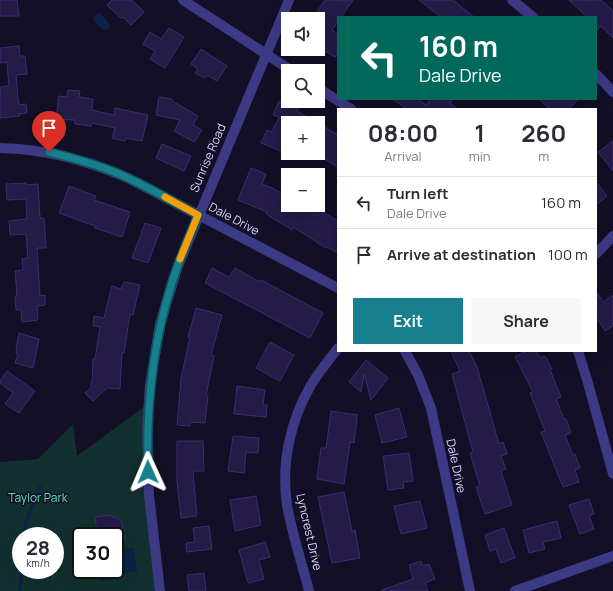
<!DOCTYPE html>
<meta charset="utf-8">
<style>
body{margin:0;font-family:Manrope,sans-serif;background:#f7f7f7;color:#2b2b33;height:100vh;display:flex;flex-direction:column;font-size:15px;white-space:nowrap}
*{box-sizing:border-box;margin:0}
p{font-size:13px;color:#7c7c81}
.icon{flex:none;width:22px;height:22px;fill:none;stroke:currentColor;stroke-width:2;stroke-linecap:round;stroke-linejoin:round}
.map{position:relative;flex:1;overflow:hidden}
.details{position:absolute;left:337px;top:108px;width:260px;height:244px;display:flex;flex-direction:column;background:#fff;border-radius:0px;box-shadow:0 4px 16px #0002}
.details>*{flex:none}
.hud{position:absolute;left:337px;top:16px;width:260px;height:84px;border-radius:0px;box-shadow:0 4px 16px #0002;background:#00695c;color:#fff;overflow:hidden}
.tools{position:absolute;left:281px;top:12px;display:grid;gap:8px}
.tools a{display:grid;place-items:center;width:44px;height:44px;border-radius:0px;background:#fff;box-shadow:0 4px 16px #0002;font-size:20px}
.speed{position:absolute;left:12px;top:527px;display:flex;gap:8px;font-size:20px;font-weight:700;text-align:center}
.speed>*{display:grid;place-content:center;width:52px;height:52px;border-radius:50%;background:#fff;box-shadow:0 4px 16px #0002;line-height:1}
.speed small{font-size:10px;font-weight:400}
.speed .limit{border:2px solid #111;border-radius:6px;background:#fff;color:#111}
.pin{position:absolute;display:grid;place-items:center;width:34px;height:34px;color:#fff;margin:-41px -17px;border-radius:50% 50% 50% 0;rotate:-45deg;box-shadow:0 0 4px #0007}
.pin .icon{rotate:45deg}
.me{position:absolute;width:44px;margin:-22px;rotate:359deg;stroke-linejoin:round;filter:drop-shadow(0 0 3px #0008)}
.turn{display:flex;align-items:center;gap:14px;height:84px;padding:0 16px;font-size:18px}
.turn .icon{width:52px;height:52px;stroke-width:2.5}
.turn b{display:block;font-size:28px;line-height:34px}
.eta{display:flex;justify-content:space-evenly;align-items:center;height:68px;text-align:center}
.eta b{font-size:24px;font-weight:700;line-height:28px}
.action{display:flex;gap:8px;margin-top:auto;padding:8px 16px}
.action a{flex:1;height:46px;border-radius:0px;background:#187f8f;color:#fff;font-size:16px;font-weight:700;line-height:46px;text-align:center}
.action a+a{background:#f7f7f7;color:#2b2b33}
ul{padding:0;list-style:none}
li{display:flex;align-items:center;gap:12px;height:52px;padding:0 16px;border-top:1px solid #e1e1e2}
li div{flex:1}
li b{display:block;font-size:15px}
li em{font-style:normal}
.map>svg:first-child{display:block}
.green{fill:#12302f;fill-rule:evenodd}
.water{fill:#0c2248}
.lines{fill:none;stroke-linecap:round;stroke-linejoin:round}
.stream{stroke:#0c2248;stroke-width:3.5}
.building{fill:#241b47;stroke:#3b2d73}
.minor{stroke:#3d3a85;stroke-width:10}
.route-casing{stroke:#10535d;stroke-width:10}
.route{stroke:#187f8f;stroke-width:7}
.slow{stroke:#f59e0b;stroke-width:7}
.labels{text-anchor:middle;stroke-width:3;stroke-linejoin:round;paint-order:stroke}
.street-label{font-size:12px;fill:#d9d4ff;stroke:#130f26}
.park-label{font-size:12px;fill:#5fe0c0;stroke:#130f26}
</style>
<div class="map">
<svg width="613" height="591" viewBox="0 0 613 591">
<rect width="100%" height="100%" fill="#130f26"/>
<!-- green -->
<path class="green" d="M 148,404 L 147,430 L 160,591 L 0,591 L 0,462 L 38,459 L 73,424 L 77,456 ZM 21,536 L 55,536 L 55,570 L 21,570 ZM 81,536 L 115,536 L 115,570 L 81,570 Z"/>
<!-- water -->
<path class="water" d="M 100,13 L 109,23 L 109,27 L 106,30 L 102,29 L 94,22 L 93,17 L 96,14 Z
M 134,548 L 137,572 L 122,573 L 116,578 L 106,581 L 99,581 L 98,570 L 115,570 L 115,550 Z"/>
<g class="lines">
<!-- stream -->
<path class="stream" d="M 25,536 L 26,522 L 40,487
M 20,591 L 22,570"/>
</g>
<!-- building -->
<path class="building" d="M 0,0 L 17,0 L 19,16 L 0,16 Z
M 112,0 L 132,0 L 144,12 L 131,25 L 123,17 L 121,18 L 107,5 Z
M 325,0 L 353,0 L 341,17 L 338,17 L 338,21 L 332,30 L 338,34 L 338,52 L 335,57 L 318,47 L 318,10 Z
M 419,0 L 453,0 L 474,17 L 441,17 Z
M 569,0 L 601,0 L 613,11 L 613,38 L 601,26 L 596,31 L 596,17 L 587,17 Z
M 169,28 L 184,37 L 165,68 L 150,59 L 155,51 L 143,44 L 150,32 L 161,39 Z
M 19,46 L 20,56 L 25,56 L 27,74 L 16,75 L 18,98 L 19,105 L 26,104 L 27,113 L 19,114 L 20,116 L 0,118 L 0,89 L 1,87 L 9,86 L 7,62 L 0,63 L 0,48 Z
M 201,49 L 227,66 L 217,81 L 207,75 L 205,78 L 195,73 L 198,69 L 191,64 Z
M 68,90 L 80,91 L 79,97 L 93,99 L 92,110 L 114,115 L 115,108 L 148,115 L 142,141 L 126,138 L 125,141 L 112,138 L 115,128 L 92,123 L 91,126 L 75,124 L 75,120 L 56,119 L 59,96 L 67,97 Z
M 159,97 L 172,99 L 172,101 L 198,116 L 193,125 L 202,130 L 194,142 L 174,131 L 180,120 L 156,115 Z
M 393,99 L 418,99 L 426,105 L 431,99 L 453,99 L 450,103 L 457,109 L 407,109 Z
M 539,99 L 578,99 L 569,109 L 550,109 Z
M 279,101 L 298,109 L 297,111 L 317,123 L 288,123 L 288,135 L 281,151 L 261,143 L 267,130 L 272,132 L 279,117 L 273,115 Z
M 318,123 L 338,135 L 338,167 L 318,155 Z
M 613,141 L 613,171 L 598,152 Z
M 162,144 L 191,156 L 184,171 L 156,158 Z
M 251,168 L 266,174 L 262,184 L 272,188 L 288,197 L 288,205 L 302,205 L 312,211 L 314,207 L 338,221 L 338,253 L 327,247 L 326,248 L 293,227 L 292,230 L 266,214 L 267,212 L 238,200 Z
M 596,182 L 607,196 L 596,205 Z
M 26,183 L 26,185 L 38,184 L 40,218 L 44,218 L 46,248 L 37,248 L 40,296 L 45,295 L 45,305 L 37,306 L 38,320 L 22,322 L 21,310 L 16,310 L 15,296 L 17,296 L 15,271 L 23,270 L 22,259 L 28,258 L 26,234 L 10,235 L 9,221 L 27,219 L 26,199 L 7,200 L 6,184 Z
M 69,186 L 96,196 L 94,200 L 130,212 L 122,237 L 95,228 L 95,226 L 59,213 Z
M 145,223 L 161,228 L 148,263 L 132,258 Z
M 212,268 L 229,277 L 235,268 L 260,282 L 261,280 L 323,313 L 310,338 L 205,283 Z
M 124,282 L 140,285 L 133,315 L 130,314 L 124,353 L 122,353 L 120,389 L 107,388 L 93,401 L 85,393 L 91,388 L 91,382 L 92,382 L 93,359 L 95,359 L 100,327 L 93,326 L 94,316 L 104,318 L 112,286 L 121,289 Z
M 596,291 L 603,302 L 613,295 L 613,326 L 605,331 L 596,317 Z
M 196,308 L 222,315 L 211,355 L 214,356 L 206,395 L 208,396 L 205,423 L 190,422 L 190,426 L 177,425 L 181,379 L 190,337 L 188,337 Z
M 19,333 L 39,339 L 33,368 L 15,363 L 18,354 L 16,353 L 17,348 L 16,348 Z
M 270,342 L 294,355 L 280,381 L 256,368 Z
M 451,351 L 469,351 L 477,367 L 499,444 L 503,442 L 507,454 L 501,456 L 506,469 L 501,471 L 512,505 L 485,514 L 476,487 L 480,486 L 470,453 L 473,452 L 452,374 L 460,371 Z
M 526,351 L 536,351 L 540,358 L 545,356 L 552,369 L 550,370 L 561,397 L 556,399 L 564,419 L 566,419 L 571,433 L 565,435 L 573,455 L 575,454 L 580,468 L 575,470 L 579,482 L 563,487 L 541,432 L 545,431 L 530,393 L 533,392 L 515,357 Z
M 366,360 L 388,378 L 371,400 L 364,374 L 361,392 L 349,382 Z
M 7,371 L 35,391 L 19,413 L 5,404 L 13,393 L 0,383 L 0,381 Z
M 237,386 L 265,390 L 263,405 L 267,405 L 266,417 L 234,414 Z
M 399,408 L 407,437 L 382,443 L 375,415 Z
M 331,411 L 358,415 L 355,420 L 357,419 L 354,443 L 350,442 L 344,484 L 317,479 L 321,448 L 326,448 Z
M 233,436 L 259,438 L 258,453 L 246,452 L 244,473 L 228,471 Z
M 177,441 L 203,441 L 204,471 L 193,471 L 197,516 L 181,518 L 177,482 Z
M 409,453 L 413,481 L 403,482 L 404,488 L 388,490 L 383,456 Z
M 344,492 L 352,531 L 355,530 L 360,558 L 332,563 L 318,497 Z
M 256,496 L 261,525 L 235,531 L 230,500 Z
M 589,499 L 594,514 L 589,516 L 594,529 L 580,534 L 569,505 Z
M 420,501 L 427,528 L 401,534 L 394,506 Z
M 110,515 L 114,518 L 115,517 L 122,522 L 125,540 L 115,542 L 115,536 L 108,536 L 107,532 L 97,533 L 95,517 Z
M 557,521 L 561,538 L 543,542 L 545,549 L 529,553 L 523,530 Z
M 209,526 L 212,549 L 187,552 L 186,543 L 195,542 L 193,528 Z
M 504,528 L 515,558 L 501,563 L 496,549 L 490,551 L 485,535 Z
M 265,542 L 270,557 L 259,560 L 264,579 L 248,583 L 239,550 Z
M 421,561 L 423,566 L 429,564 L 435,579 L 425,583 L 428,591 L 382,591 L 382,590 L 413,579 L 409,565 Z
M 204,573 L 206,591 L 189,591 L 187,575 Z"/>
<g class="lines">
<!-- minor -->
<path class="minor" d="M 183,0 L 292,71
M 512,0 L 533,17
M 596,74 L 613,92
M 318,88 L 351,109
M 0,148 C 46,149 85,160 128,178 L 338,288
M 596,254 L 613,236
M 405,351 L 418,375 L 431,408 L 470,591
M 578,351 L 588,383 L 613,474
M 160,591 L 149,495 L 147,430 L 150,385 L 160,324 L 178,266 L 289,0
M 309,591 C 302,563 292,534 287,505 C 281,464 290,421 311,385 C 319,372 329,360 338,348
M 515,591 L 613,556"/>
</g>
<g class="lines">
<!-- route casing -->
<g class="route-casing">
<path id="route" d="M 49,152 C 76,159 103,166 128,178 C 152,189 175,203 198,215 C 189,238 178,262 171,286 C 152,347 146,409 148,472"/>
</g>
<!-- route -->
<use href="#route" class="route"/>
<!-- slow -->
<path class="slow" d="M 165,197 L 198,215 L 180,259"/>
</g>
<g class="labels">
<!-- street labels -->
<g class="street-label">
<text transform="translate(208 158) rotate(-67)" y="4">Sunrise Road</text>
<text transform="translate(234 219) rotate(28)" y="4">Dale Drive</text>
<text transform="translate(456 466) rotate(78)" y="4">Dale Drive</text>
<text transform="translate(309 532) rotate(77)" y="4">Lyncrest Drive</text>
</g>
<!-- park labels -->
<g class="park-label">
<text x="38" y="502">Taylor Park</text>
</g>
</g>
</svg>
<div class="tools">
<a><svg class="icon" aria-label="sound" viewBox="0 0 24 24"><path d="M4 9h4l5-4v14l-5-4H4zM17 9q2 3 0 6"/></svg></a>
<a><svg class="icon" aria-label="search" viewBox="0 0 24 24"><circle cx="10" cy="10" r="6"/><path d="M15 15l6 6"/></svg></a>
<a>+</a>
<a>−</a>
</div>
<div class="speed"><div>28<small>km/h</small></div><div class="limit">30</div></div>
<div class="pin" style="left:49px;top:152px;background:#d93025"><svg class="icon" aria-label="arrive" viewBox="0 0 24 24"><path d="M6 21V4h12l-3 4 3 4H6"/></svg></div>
<svg class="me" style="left:148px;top:472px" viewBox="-20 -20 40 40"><path d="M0-17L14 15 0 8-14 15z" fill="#187f8f" stroke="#fff" stroke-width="4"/></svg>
<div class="hud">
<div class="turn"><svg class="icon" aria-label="left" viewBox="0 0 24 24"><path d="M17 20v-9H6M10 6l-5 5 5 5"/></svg><div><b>160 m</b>Dale Drive</div></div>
</div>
<section class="details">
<div class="eta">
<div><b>08:00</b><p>Arrival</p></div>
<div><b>1</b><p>min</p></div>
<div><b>260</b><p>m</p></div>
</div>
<ul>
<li><svg class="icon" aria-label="left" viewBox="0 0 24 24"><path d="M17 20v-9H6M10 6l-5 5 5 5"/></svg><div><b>Turn left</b><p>Dale Drive</p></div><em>160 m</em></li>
<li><svg class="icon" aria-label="arrive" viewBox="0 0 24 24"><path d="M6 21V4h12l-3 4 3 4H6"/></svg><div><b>Arrive at destination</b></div><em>100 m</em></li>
</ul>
<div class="action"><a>Exit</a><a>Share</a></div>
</section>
</div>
